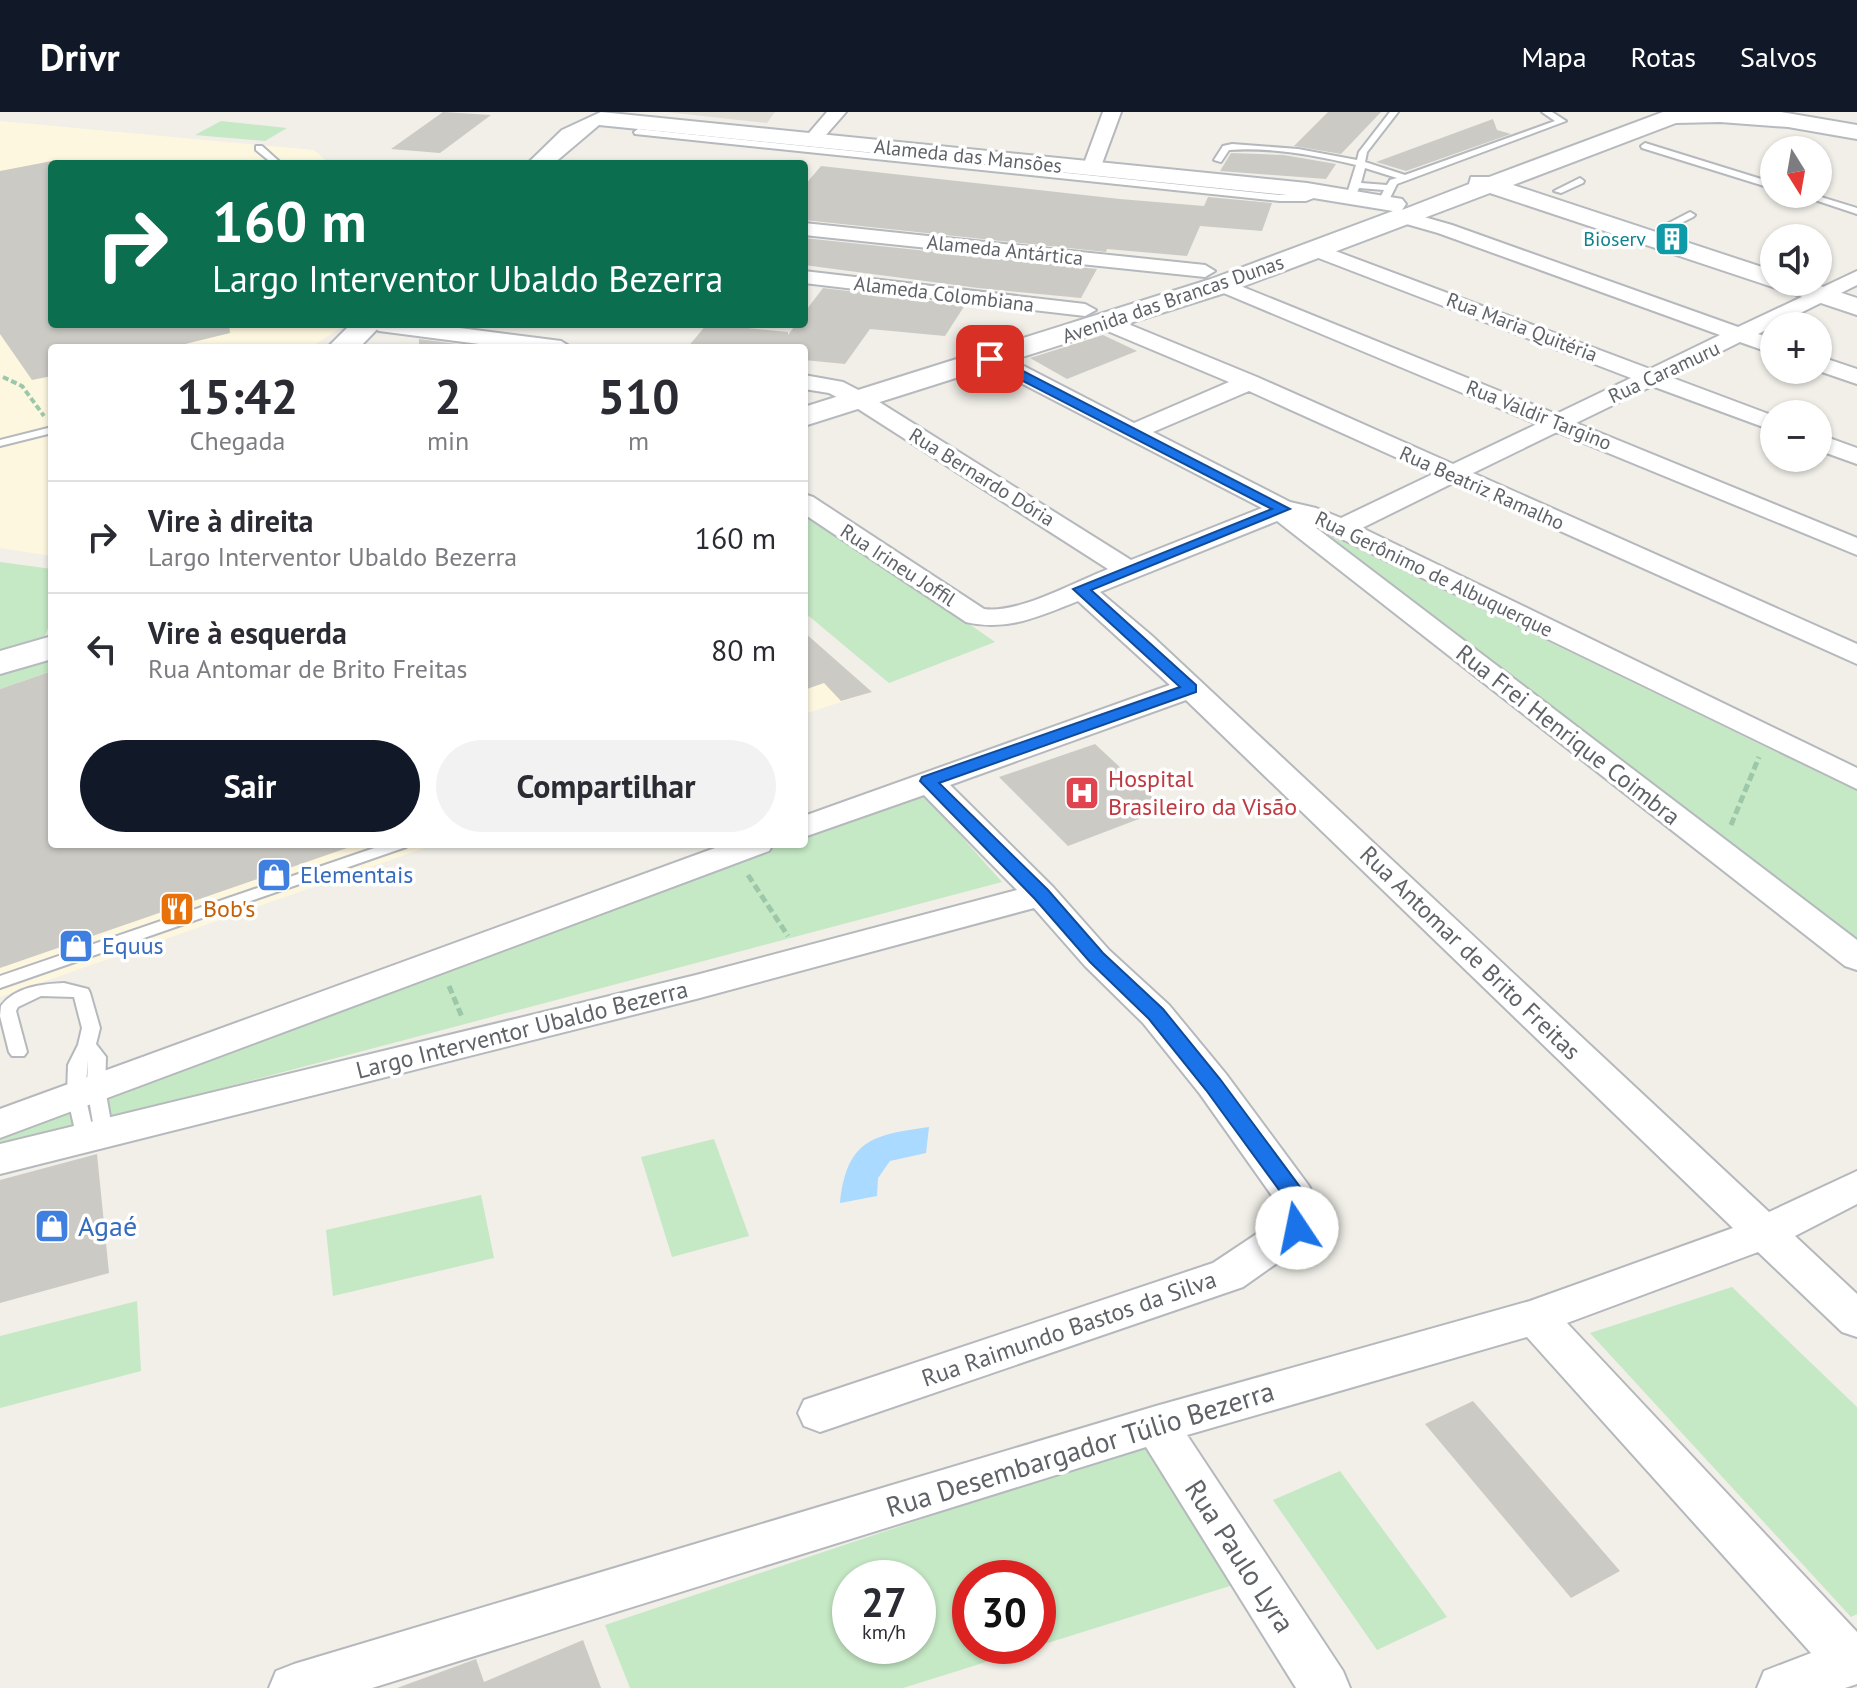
<!DOCTYPE html>
<html lang="pt">
<meta charset="utf-8">
<style>
body{margin:0;font-family:"PT Sans",sans-serif;background:#f2f2f3;color:#2b2b33;height:100vh;display:flex;flex-direction:column;font-size:30px;white-space:nowrap}
*{box-sizing:border-box;margin:0}
p{font-size:26px;color:#7c7c81}
.icon{flex:none;width:44px;height:44px;fill:none;stroke:currentColor;stroke-width:2;stroke-linecap:round;stroke-linejoin:round}
.map{position:relative;flex:1;overflow:hidden}
.side{position:absolute;left:48px;top:232px;width:760px;height:504px;display:flex;flex-direction:column;background:#fff;border-radius:8px;box-shadow:0 2px 6px #0004}
.side>*{flex:none}
.guide{position:absolute;left:48px;top:48px;width:760px;height:168px;border-radius:8px;box-shadow:0 2px 6px #0004;background:#0b6e4f;color:#fff;overflow:hidden}
.needle{width:52px;rotate:169deg}
.buttons{position:absolute;left:1760px;top:24px;display:grid;gap:16px}
.buttons a{display:grid;place-items:center;width:72px;height:72px;border-radius:50%;background:#fff;box-shadow:0 2px 6px #0004;font-size:40px}
.speed{position:absolute;left:832px;top:1448px;display:flex;gap:16px;font-size:40px;font-weight:700;text-align:center}
.speed>*{display:grid;place-content:center;width:104px;height:104px;border-radius:50%;background:#fff;box-shadow:0 2px 6px #0004;line-height:1}
.speed small{font-size:20px;font-weight:400}
.speed .limit{border:12px solid #d22;background:#fff;color:#111}
.pin{position:absolute;display:grid;place-items:center;width:68px;height:68px;color:#fff;margin:-34px;border-radius:16px;box-shadow:0 4px 12px #0006}
.me{position:absolute;width:88px;margin:-44px;rotate:349deg;stroke-linejoin:round;filter:drop-shadow(0 0 6px #0008)}
.turn{display:flex;align-items:center;gap:28px;height:168px;padding:0 32px;font-size:36px}
.turn .icon{width:104px;height:104px;stroke-width:2.5}
.turn b{display:block;font-size:56px;line-height:68px}
.eta{display:flex;justify-content:space-evenly;align-items:center;height:136px;text-align:center}
.eta b{font-size:48px;font-weight:800;line-height:56px}
.cta{display:flex;gap:16px;margin-top:auto;padding:16px 32px}
.cta a{flex:1;height:92px;border-radius:48px;background:#111827;color:#fff;font-size:32px;font-weight:800;line-height:92px;text-align:center}
.cta a+a{background:#f2f2f3;color:#2b2b33}
ul{padding:0;list-style:none}
li{display:flex;align-items:center;gap:24px;height:112px;padding:0 32px;border-top:2px solid #e1e1e2}
li div{flex:1}
li b{display:block;font-size:30px}
li em{font-style:normal}
header{display:flex;align-items:center;gap:48px;box-sizing:border-box;height:112px;padding:0 40px;background:#111827;color:#fff}
header strong{font-size:38px}
nav{display:flex;gap:44px;margin-inline-start:auto;font-size:28px}
.map>svg:first-child{display:block}
.commercial{fill:#fef7e0}
.education{fill:#e1ded6}
.green{fill:#c5e8c5;fill-rule:evenodd}
.water{fill:#aadaff}
.building{fill:#cccac5}
.lines{fill:none;stroke-linecap:round;stroke-linejoin:round}
.lane-casing{stroke:#b5b8bc;stroke-width:4}
.street-casing{stroke:#b5b8bc;stroke-width:4}
.secondary-casing{stroke:#b6babf;stroke-width:4}
.path-far1{stroke:#9cc7a9;stroke-width:4;stroke-dasharray:6 3;stroke-linecap:butt}
.path{stroke:#9cc7a9;stroke-width:5;stroke-dasharray:8 4;stroke-linecap:butt}
.lane{fill:#fff;fill-rule:evenodd}
.street{fill:#fff;fill-rule:evenodd}
.secondary{fill:#fff;fill-rule:evenodd}
.route{fill:#1a73e8;stroke:#114b97;stroke-width:2}
.labels{text-anchor:middle;stroke-width:7;stroke-linejoin:round;paint-order:stroke}
.far-street-label{font-size:20px;fill:#5f6368;stroke:#fff}
.far-culture-label{font-size:20px;fill:#0d838f;stroke:#fff;text-anchor:end}
.street-label{font-size:24px;fill:#5f6368;stroke:#fff}
.health-label{font-size:24px;fill:#be3a42;stroke:#fff;text-anchor:start}
.shop-label{font-size:24px;fill:#366cbe;stroke:#fff;text-anchor:start}
.food-label{font-size:24px;fill:#c56008;stroke:#fff;text-anchor:start}
.near-shop-label{font-size:28px;fill:#366cbe;stroke:#fff;text-anchor:start}
.near-street-label{font-size:28px;fill:#5f6368;stroke:#fff}
</style>
<header>
<strong>Drivr</strong>
<nav><a>Mapa</a><a>Rotas</a><a>Salvos</a></nav>
</header>
<div class="map">
<svg width="1857" height="1576" viewBox="0 0 1857 1576">
<rect width="100%" height="100%" fill="#f1efe8"/>
<!-- commercial -->
<path class="commercial" d="M 0,9 L 314,38 L 330,52 L 52,52 L 52,212 L 347,212 L 309,236 L 52,236 L 52,444 L 0,436 Z
M 804,520 L 872,580 L 804,602 Z
M 52,545 L 52,732 L 436,732 L 0,885 L 0,563 Z"/>
<!-- education -->
<path class="education" d="M 666,0 L 775,0 L 767,11 Z"/>
<!-- green -->
<path class="green" d="M 221,9 L 287,16 L 265,29 L 195,23 Z
M 804,397 L 995,530 L 889,571 L 804,500 Z
M 1296,407 L 1857,679 L 1857,835 Z
M 0,450 L 52,457 L 52,507 L 43,528 L 0,540 Z
M 52,545 L 52,559 L 0,577 L 0,563 Z
M 920,678 L 1002,770 L 0,1035 L 0,1019 L 775,732 L 804,732 L 804,721 Z
M 714,1027 L 749,1124 L 672,1145 L 641,1045 Z
M 481,1083 L 494,1146 L 333,1184 L 326,1118 Z
M 1732,1175 L 1857,1295 L 1857,1502 L 1851,1505 L 1590,1221 Z
M 137,1189 L 141,1259 L 0,1296 L 0,1224 Z
M 1143,1333 L 1233,1473 L 1038,1534 L 1038,1466 L 970,1466 L 970,1534 L 1037,1534 L 903,1576 L 630,1576 L 605,1513 ZM 850,1466 L 918,1466 L 918,1534 L 850,1534 Z
M 1340,1359 L 1447,1505 L 1377,1538 L 1273,1388 Z"/>
<!-- water -->
<path class="water" d="M 929,1015 L 926,1041 L 890,1049 L 878,1066 L 877,1084 L 840,1091 C 847,1027 873,1023 929,1015 Z"/>
<!-- building -->
<path class="building" d="M 443,0 L 491,3 L 440,41 L 391,37 Z
M 1328,0 L 1381,0 L 1341,42 L 1294,34 Z
M 1493,7 L 1497,18 L 1511,22 L 1406,59 L 1376,50 Z
M 1231,41 L 1284,43 L 1336,52 L 1326,67 L 1220,59 Z
M 52,49 L 52,212 L 229,212 L 230,221 L 169,236 L 52,236 L 52,264 L 32,268 L 0,222 L 0,59 Z
M 821,54 L 1120,87 L 1204,94 L 1208,85 L 1272,91 L 1262,119 L 1200,114 L 1187,144 L 1107,137 L 1106,140 L 804,108 L 804,74 Z
M 804,126 L 1097,157 L 1081,186 L 978,176 L 804,153 Z
M 823,176 L 965,193 L 945,224 L 870,217 L 845,252 L 804,248 L 804,236 L 687,236 L 707,212 L 788,220 L 788,223 L 796,212 L 804,212 L 804,201 Z
M 1103,223 L 1137,239 L 1067,267 L 1030,246 Z
M 419,227 L 487,236 L 419,236 Z
M 804,520 L 872,580 L 841,589 L 824,571 L 804,578 Z
M 52,559 L 52,732 L 347,732 L 347,736 L 0,856 L 0,577 Z
M 1095,632 L 1165,697 L 1068,734 L 999,665 Z
M 97,1042 L 109,1161 L 0,1191 L 0,1068 Z
M 1473,1289 L 1620,1459 L 1571,1486 L 1425,1312 Z
M 583,1528 L 601,1576 L 397,1576 L 476,1547 L 484,1570 Z"/>
<g class="lines">
<!-- lane casing -->
<g class="lane-casing">
<path id="lane" d="M 1390,0 L 1398,0 L 1367,40 L 1365,50 L 1405,63 L 1555,9 L 1542,0 L 1552,0 L 1566,9 L 1397,72 L 1388,90 L 1383,93 L 1378,90 L 1384,78 L 1359,76 L 1354,87 L 1346,85 L 1356,53 C 1315,43 1271,35 1229,38 L 1221,50 L 1214,48 L 1223,34 L 1232,32 L 1298,37 L 1357,48 L 1359,40 ZM 1365,56 L 1397,66 L 1390,68 L 1387,73 L 1361,71 Z
M 638,17 L 1280,83 L 1305,83 L 1324,77 L 1329,80 L 1306,89 L 1280,89 L 635,22 L 634,20 Z
M 1645,31 L 1774,71 L 1774,77 L 1642,36 L 1641,34 Z
M 256,34 L 262,34 L 282,52 L 273,52 L 256,38 Z
M 1580,66 L 1584,69 L 1583,71 L 1561,81 L 1554,79 Z
M 1797,82 L 1811,82 L 1857,96 L 1857,102 Z
M 1690,100 L 1695,103 L 1693,105 L 1671,116 L 1663,114 Z
M 52,315 L 52,321 L 0,334 L 0,328 Z
M 386,732 L 409,732 L 406,735 L 0,876 L 0,864 Z
M 64,871 L 88,877 L 90,881 L 100,916 L 96,932 L 106,945 L 105,976 L 113,1022 L 110,1027 L 98,1027 L 95,1022 L 87,976 L 88,948 L 85,983 L 95,1027 L 92,1032 L 80,1032 L 77,1027 L 67,983 L 68,953 L 78,933 L 82,916 L 74,885 L 41,884 L 18,895 L 16,899 L 27,940 L 24,944 L 12,944 L 9,940 L 0,904 L 1,894 C 15,875 41,872 64,871 Z"/>
</g>
<!-- street casing -->
<g class="street-casing">
<path id="street" d="M 827,0 L 846,0 L 818,32 L 806,32 L 803,28 Z
M 1103,0 L 1121,0 L 1100,57 L 1098,61 L 1084,61 L 1082,57 Z
M 1403,99 L 1452,113 L 1738,215 L 1857,159 L 1857,173 L 1758,222 L 1774,227 L 1774,242 L 1740,230 L 1670,265 L 1774,304 L 1774,319 L 1652,274 L 1576,311 L 1857,426 L 1857,443 L 1557,320 L 1473,361 L 1857,532 L 1857,552 L 1453,371 L 1362,416 L 1857,656 L 1857,677 L 1311,412 L 1857,828 L 1857,858 L 1845,854 L 1277,409 L 1100,480 L 1151,523 L 1769,1100 L 1857,1059 L 1857,1092 L 1795,1124 L 1857,1182 L 1857,1225 L 1842,1220 L 1758,1140 L 1567,1211 L 1857,1520 L 1857,1572 L 1845,1576 L 1757,1576 L 1764,1559 L 1811,1541 L 1527,1225 L 1187,1323 L 1343,1559 L 1350,1576 L 1296,1576 L 1146,1335 L 372,1576 L 269,1576 L 276,1559 L 294,1552 L 1156,1294 L 1530,1189 L 1733,1116 L 1186,588 L 950,673 L 1053,775 L 1109,838 L 1169,893 L 1226,962 L 1309,1074 C 1318,1090 1320,1111 1311,1127 L 1243,1175 L 820,1320 L 804,1314 L 798,1301 L 804,1288 L 1213,1151 L 1276,1109 L 1275,1088 L 1200,982 L 1143,911 L 1085,854 L 1034,796 L 696,887 L 0,1062 L 0,1032 L 696,863 L 1017,778 L 924,683 L 804,725 L 804,704 L 1170,573 L 1078,489 C 1040,504 1007,520 966,510 L 804,402 L 804,382 L 813,385 L 984,497 C 1018,502 1075,470 1108,457 L 852,293 L 829,281 L 804,277 L 804,263 L 843,270 L 868,283 L 1131,448 L 1262,396 L 961,240 L 958,235 L 961,230 L 977,230 L 1134,311 L 1229,270 L 1098,215 L 1095,210 L 1098,205 L 1106,203 L 1257,265 L 1453,352 L 1537,312 L 1214,177 L 1210,173 L 1214,169 L 1228,169 L 1556,302 L 1631,266 L 1308,142 L 1305,138 L 1308,134 L 1322,134 L 1650,257 L 1720,223 L 1438,121 L 1396,109 L 1393,105 ZM 1249,279 L 1433,362 L 1341,406 L 1316,396 L 1290,390 L 1153,320 Z
M 804,111 L 1205,153 L 1215,159 L 1205,165 L 804,123 Z
M 804,159 L 1085,192 L 1096,198 L 1085,204 L 804,171 Z
M 368,212 L 429,212 L 561,229 L 572,236 L 510,236 L 379,219 Z
M 1818,244 L 1857,257 L 1857,272 L 1816,258 Z
M 1818,322 L 1857,336 L 1857,352 L 1818,338 Z
M 726,732 L 773,732 L 769,739 L 0,1026 L 0,997 Z"/>
</g>
<!-- secondary casing -->
<g class="secondary-casing">
<path id="secondary" d="M 601,0 L 1307,71 L 1402,87 L 1406,92 L 1402,98 L 1469,72 L 1471,65 L 1489,65 L 1663,0 L 1781,0 L 1857,13 L 1857,27 L 1788,15 L 1720,10 L 1676,11 L 1513,73 L 1774,159 L 1774,170 L 1808,170 L 1857,186 L 1857,203 L 1490,81 L 1231,179 L 804,314 L 804,295 L 1211,167 L 1393,99 L 1307,85 L 599,13 L 553,52 L 527,52 L 562,18 Z
M 351,212 L 382,212 L 359,236 L 327,236 Z
M 52,524 L 52,547 L 0,562 L 0,539 Z"/>
</g>
<!-- path-far1 -->
<path class="path-far1" d="M 3,265 L 22,274 L 44,304"/>
<!-- path -->
<path class="path" d="M 1731,713 L 1759,645
M 748,763 L 788,824
M 449,874 L 462,905"/>
<!-- lane -->
<use href="#lane" class="lane"/>
<!-- street -->
<use href="#street" class="street"/>
<!-- secondary -->
<use href="#secondary" class="secondary"/>
</g>
<!-- route -->
<path class="route" d="M 986,244 L 994,244 L 1290,397 L 1091,478 L 1196,573 L 1196,580 L 939,671 L 1048,778 L 1103,841 L 1163,897 L 1220,967 L 1303,1079 L 1308,1116 L 1305,1122 L 1297,1124 L 1290,1122 L 1285,1086 L 1206,978 L 1149,907 L 1090,850 L 1035,787 L 920,669 L 922,665 L 1180,575 L 1073,477 L 1272,397 L 986,250 Z"/>
<!-- icons -->
<defs>
<g id="building-square" transform="scale(1.8)"><rect x="-9" y="-9" width="18" height="18" rx="4" fill="#0f9aa8" stroke="#fff"/><path d="M-4-6H4V6H1V3H-1V6H-4ZM-2.5-4.3h1.7v1.8h-1.7ZM.8-4.3h1.7v1.8H.8ZM-2.5-1h1.7V.8h-1.7ZM.8-1h1.7V.8H.8Z" fill="#fff"/></g>
<g id="hospital-square" transform="scale(1.8)"><rect x="-9" y="-9" width="18" height="18" rx="4" fill="#e0444e" stroke="#fff"/><path d="M-5-5h3v3.5h4V-5h3V5h-3V1.5h-4V5h-3Z" fill="#fff"/></g>
<g id="shop-square" transform="scale(1.8)"><rect x="-9" y="-9" width="18" height="18" rx="4" fill="#3f7fe0" stroke="#fff"/><path d="M-5-2.5h2.3a2.7 3.5 0 0 1 5.4 0H5L5.5 6h-11ZM-1.5-2.5h3a1.5 2.3 0 0 0-3 0Z" fill="#fff"/></g>
<g id="restaurant-square" transform="scale(1.8)"><rect x="-9" y="-9" width="18" height="18" rx="4" fill="#e8710a" stroke="#fff"/><path d="M-5-6h1v4h1v-4h1v4h1v-4h1v5L-1.5 .5V6h-2V.5L-5-1ZM5-6V6H3V1.5H1.5Q1.5-4 5-6Z" fill="#fff"/></g>
</defs>
<g fill-rule="evenodd">
<use href="#building-square" x="1672" y="127"/>
<use href="#hospital-square" x="1082" y="681"/>
<use href="#shop-square" x="274" y="763"/>
<use href="#restaurant-square" x="177" y="797"/>
<use href="#shop-square" x="76" y="834"/>
<use href="#shop-square" x="52" y="1114"/>
</g>
<g class="labels">
<!-- far-street labels -->
<g class="far-street-label">
<text transform="translate(968 44) rotate(6)" y="7">Alameda das Mansões</text>
<text transform="translate(1005 138) rotate(6)" y="7">Alameda Antártica</text>
<text transform="translate(944 182) rotate(7)" y="7">Alameda Colombiana</text>
<text transform="translate(1173 187) rotate(-19)" y="7">Avenida das Brancas Dunas</text>
<text transform="translate(1522 215) rotate(21)" y="7">Rua Maria Quitéria</text>
<text transform="translate(1664 260) rotate(-25)" y="7">Rua Caramuru</text>
<text transform="translate(1539 303) rotate(22)" y="7">Rua Valdir Targino</text>
<text transform="translate(982 365) rotate(32)" y="7">Rua Bernardo Dória</text>
<text transform="translate(1482 376) rotate(24)" y="7">Rua Beatriz Ramalho</text>
<text transform="translate(898 453) rotate(33)" y="7">Rua Irineu Joffil</text>
<text transform="translate(1434 462) rotate(26)" y="7">Rua Gerônimo de Albuquerque</text>
</g>
<!-- far-culture labels -->
<g class="far-culture-label">
<text x="1646" y="134">Bioserv</text>
</g>
<!-- street labels -->
<g class="street-label">
<text transform="translate(1568 623) rotate(38)" y="8">Rua Frei Henrique Coimbra</text>
<text transform="translate(1470 841) rotate(44)" y="8">Rua Antomar de Brito Freitas</text>
<text transform="translate(522 918) rotate(-14)" y="8">Largo Interventor Ubaldo Bezerra</text>
<text transform="translate(1069 1217) rotate(-19)" y="8">Rua Raimundo Bastos da Silva</text>
</g>
<!-- health labels -->
<g class="health-label">
<text x="1108" y="675">Hospital<tspan x="1108" dy="28">Brasileiro da Visão</tspan></text>
</g>
<!-- shop labels -->
<g class="shop-label">
<text x="300" y="771">Elementais</text>
<text x="102" y="842">Equus</text>
</g>
<!-- food labels -->
<g class="food-label">
<text x="203" y="805">Bob's</text>
</g>
<!-- near-shop labels -->
<g class="near-shop-label">
<text x="78" y="1124">Agaé</text>
</g>
<!-- near-street labels -->
<g class="near-street-label">
<text transform="translate(1080 1337) rotate(-17)" y="10">Rua Desembargador Túlio Bezerra</text>
<text transform="translate(1240 1444) rotate(57)" y="10">Rua Paulo Lyra</text>
</g>
</g>
</svg>
<div class="buttons">
<a><svg class="needle" viewBox="-14 -14 28 28"><path d="M0-13l5 13h-10z" fill="#e53935"/><path d="M0 13l5-13h-10z" fill="#7c7c81"/></svg></a>
<a><svg class="icon" aria-label="sound" viewBox="0 0 24 24"><path d="M4 9h4l5-4v14l-5-4H4zM17 9q2 3 0 6"/></svg></a>
<a>+</a>
<a>−</a>
</div>
<div class="speed"><div>27<small>km/h</small></div><div class="limit">30</div></div>
<div class="pin" style="left:990px;top:247px;background:#d93025"><svg class="icon" aria-label="arrive" viewBox="0 0 24 24"><path d="M6 21V4h12l-3 4 3 4H6"/></svg></div>
<svg class="me" style="left:1297px;top:1116px" viewBox="-20 -20 40 40"><circle r="19" fill="#fff"/><path d="M0-13L10 11 0 6-10 11z" fill="#1a73e8"/></svg>
<div class="guide">
<div class="turn"><svg class="icon" aria-label="right" viewBox="0 0 24 24"><path d="M7 20v-9h11M14 6l5 5-5 5"/></svg><div><b>160 m</b>Largo Interventor Ubaldo Bezerra</div></div>
</div>
<section class="side">
<div class="eta">
<div><b>15:42</b><p>Chegada</p></div>
<div><b>2</b><p>min</p></div>
<div><b>510</b><p>m</p></div>
</div>
<ul>
<li><svg class="icon" aria-label="right" viewBox="0 0 24 24"><path d="M7 20v-9h11M14 6l5 5-5 5"/></svg><div><b>Vire à direita</b><p>Largo Interventor Ubaldo Bezerra</p></div><em>160 m</em></li>
<li><svg class="icon" aria-label="left" viewBox="0 0 24 24"><path d="M17 20v-9H6M10 6l-5 5 5 5"/></svg><div><b>Vire à esquerda</b><p>Rua Antomar de Brito Freitas</p></div><em>80 m</em></li>
</ul>
<div class="cta"><a>Sair</a><a>Compartilhar</a></div>
</section>
</div>
